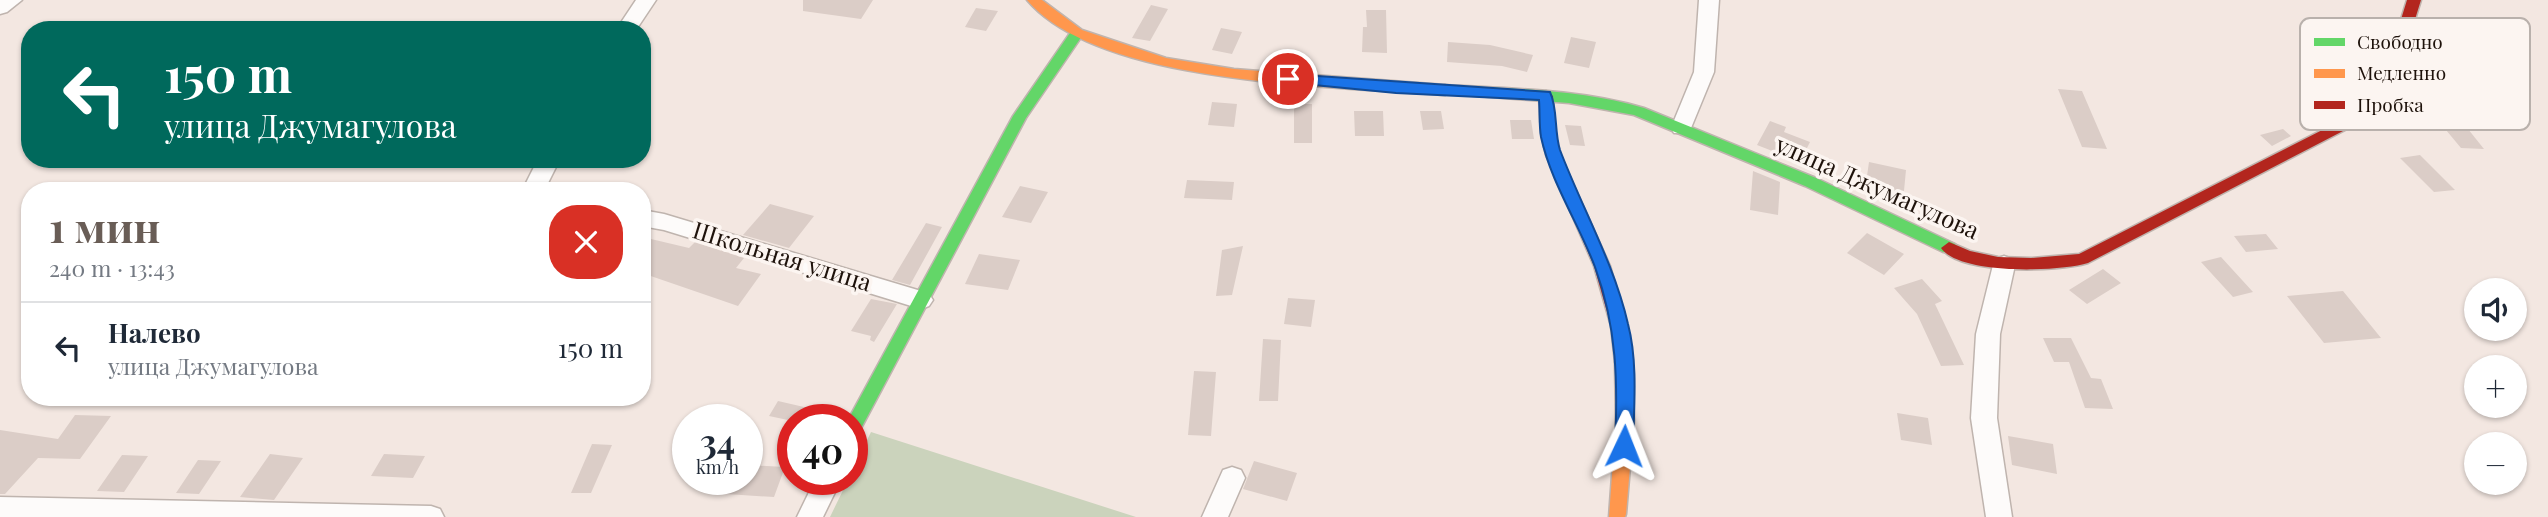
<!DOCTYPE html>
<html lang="ru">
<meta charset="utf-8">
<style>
body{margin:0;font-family:"Playfair Display",serif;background:#f2f2f3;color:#1f2937;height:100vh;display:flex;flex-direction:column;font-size:26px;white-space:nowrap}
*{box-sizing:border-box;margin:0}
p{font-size:23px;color:#747a83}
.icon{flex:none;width:38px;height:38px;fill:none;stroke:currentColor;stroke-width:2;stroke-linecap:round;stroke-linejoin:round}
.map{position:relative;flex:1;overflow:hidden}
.side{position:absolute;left:21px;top:182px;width:630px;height:224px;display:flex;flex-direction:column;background:#fff;border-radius:28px;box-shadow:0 2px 5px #0004}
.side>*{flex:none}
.hud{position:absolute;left:21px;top:21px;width:630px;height:147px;border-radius:28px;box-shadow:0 2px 5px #0004;background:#00695c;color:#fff;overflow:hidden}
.controls{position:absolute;left:2464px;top:278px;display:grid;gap:14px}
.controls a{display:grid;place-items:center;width:63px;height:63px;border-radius:50%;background:#fff;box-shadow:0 2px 5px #0004;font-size:35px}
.speed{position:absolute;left:672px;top:404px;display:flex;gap:14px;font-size:35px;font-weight:700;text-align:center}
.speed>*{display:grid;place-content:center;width:91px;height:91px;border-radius:50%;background:#fff;box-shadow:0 2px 5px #0004;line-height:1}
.speed small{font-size:18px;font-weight:400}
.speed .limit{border:10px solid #d22;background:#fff;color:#111}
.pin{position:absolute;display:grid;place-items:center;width:60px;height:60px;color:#fff;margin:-30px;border:4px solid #fff;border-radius:50%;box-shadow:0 2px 7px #0007}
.me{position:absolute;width:77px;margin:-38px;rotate:2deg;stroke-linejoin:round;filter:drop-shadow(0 0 5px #0008)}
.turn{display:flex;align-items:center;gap:24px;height:147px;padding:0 28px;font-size:32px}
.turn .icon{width:91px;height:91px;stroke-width:2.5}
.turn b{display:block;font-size:49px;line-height:60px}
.round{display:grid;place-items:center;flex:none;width:74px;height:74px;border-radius:28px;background:#f2f2f3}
.head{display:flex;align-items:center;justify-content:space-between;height:119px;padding:0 28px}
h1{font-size:42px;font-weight:700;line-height:52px;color:#695d56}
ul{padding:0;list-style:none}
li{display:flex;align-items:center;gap:21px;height:91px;padding:0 28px;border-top:2px solid #e0e1e3}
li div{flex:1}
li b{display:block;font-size:26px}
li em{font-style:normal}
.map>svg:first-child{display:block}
.green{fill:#cbd3bc}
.building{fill:#dbcdc7}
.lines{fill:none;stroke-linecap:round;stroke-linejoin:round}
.street-casing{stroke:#bfb4ae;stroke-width:3}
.fast-casing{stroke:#bfb4ae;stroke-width:3}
.slow-casing{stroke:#bfb4ae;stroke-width:3}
.jam-casing{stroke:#bfb4ae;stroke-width:3}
.street{fill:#fdfbfa;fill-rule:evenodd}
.fast{fill:#63d668;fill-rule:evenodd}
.slow{fill:#ff974d;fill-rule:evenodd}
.jam{fill:#b3261e;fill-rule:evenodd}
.route{fill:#1a73e8;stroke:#114b97;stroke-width:2}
.labels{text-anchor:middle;stroke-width:7;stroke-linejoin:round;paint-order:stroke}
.street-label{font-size:24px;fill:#1e120b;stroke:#fcf5f1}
.key{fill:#fcf5f1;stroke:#b9b1ac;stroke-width:2}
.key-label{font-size:19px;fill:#1e120b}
</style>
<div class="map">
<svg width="2548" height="517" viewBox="0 0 2548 517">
<rect width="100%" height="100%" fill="#f3e7e1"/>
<!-- green -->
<path class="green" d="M 871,432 L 1136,517 L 830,517 L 848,480 L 852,480 L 852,471 Z"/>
<!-- building -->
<path class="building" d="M 803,0 L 873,0 L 861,19 L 803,11 Z
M 1151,5 L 1168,9 L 1150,41 L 1132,38 Z
M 976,8 L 998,11 L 986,31 L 965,27 Z
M 1366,10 L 1386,10 L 1387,53 L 1362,52 L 1363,27 L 1367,27 Z
M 1221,28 L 1242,32 L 1232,54 L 1212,50 Z
M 1571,37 L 1596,42 L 1589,68 L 1564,63 Z
M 1448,42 L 1490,45 L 1533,55 L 1527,72 L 1502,66 L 1447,62 Z
M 2058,89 L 2082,91 L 2107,149 L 2082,147 Z
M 1212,102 L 1237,104 L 1234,127 L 1208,125 Z
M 1294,104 L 1312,104 L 1312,143 L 1294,143 Z
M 1354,111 L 1383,111 L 1384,136 L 1355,136 Z
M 1420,111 L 1441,111 L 1444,129 L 1423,130 Z
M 1510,120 L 1531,120 L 1534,139 L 1512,139 Z
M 1770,121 L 1786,127 L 1784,132 L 1810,142 L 1800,162 L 1757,145 Z
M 2441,124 L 2464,124 L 2484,149 L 2461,148 Z
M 1565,125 L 1581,126 L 1585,146 L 1570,145 Z
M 2283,129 L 2291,136 L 2272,146 L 2260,135 Z
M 2420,155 L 2455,190 L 2434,192 L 2400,158 Z
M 1869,162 L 1906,170 L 1903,201 L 1865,190 Z
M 1753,171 L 1780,182 L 1778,215 L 1750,210 Z
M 1187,180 L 1234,182 L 1232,200 L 1184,198 Z
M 1020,186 L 1048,192 L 1031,223 L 1002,217 Z
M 770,204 L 814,216 L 789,248 L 743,235 Z
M 926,223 L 942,227 L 910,285 L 892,280 Z
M 1867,233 L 1904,254 L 1884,275 L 1847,253 Z
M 2266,234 L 2278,249 L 2246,252 L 2234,236 Z
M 651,239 L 689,248 L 695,242 L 701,244 L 744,258 L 736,268 L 761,274 L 738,306 L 642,273 L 642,249 Z
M 1243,246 L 1232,295 L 1216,296 L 1222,250 Z
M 979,254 L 1020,260 L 1008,290 L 965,284 Z
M 2221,257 L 2253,292 L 2233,297 L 2201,262 Z
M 2103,269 L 2121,283 L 2087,304 L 2069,290 Z
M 1922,279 L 1942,301 L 1935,304 L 1964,365 L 1941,366 L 1917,314 L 1894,288 Z
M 2343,291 L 2381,338 L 2324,343 L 2287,296 Z
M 1288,298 L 1315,300 L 1311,327 L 1284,324 Z
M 871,299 L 897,304 L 874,342 L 870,340 L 871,336 L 851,331 Z
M 2043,338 L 2071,338 L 2091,378 L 2101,379 L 2113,409 L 2085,408 L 2069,362 L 2054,362 Z
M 1263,339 L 1281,340 L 1278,401 L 1259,401 Z
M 1194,371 L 1216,372 L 1211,436 L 1188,435 Z
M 778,401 L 830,413 L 830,420 L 788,420 L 769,416 Z
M 1897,413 L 1928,418 L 1932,445 L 1901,440 Z
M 75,415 L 111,416 L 80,459 L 38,458 L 5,494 L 0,494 L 0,430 L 58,439 Z
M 2008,436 L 2053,444 L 2057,474 L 2012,465 Z
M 592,444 L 612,445 L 591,493 L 571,493 Z
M 270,454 L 303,458 L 274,500 L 240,497 Z
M 384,454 L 425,456 L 413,478 L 371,476 Z
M 122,455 L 148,456 L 124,492 L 97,491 Z
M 198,460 L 221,461 L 199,494 L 176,493 Z
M 1254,461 L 1297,473 L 1287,501 L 1243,489 Z
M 747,465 L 785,467 L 774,497 L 726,494 L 732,480 L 747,480 Z"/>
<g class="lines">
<!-- street casing -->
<g class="street-casing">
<path id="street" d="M 0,0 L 22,0 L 7,12 L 0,14 Z
M 636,0 L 656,0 L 636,30 L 616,30 Z
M 1699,0 L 1719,0 L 1714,72 L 1691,128 L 1688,133 L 1674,133 L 1671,128 L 1694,72 Z
M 538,159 L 560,159 L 544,191 L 522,191 Z
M 642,210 L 664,214 L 921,291 L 929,294 L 933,300 L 929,306 L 921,309 L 664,230 L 642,226 Z
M 2004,256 L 2012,259 L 2015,265 L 2000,334 L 1997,418 L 2012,517 L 1986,517 L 1971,418 L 1976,334 L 1993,265 L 1996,259 Z
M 1232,467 L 1241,470 L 1245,478 L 1228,517 L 1202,517 L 1223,470 Z
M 815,480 L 841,480 L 823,517 L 797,517 Z
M 0,497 L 431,506 L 440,509 L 444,517 L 0,517 Z"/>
</g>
<!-- fast casing -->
<g class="fast-casing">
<path id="fast" d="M 1077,29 L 1084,33 L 1026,118 L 858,434 L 852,436 L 852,420 L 848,420 L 1013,116 L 1072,30 Z
M 1445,85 C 1512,89 1580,89 1644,108 L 1816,178 L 1955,244 L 1957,248 L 1955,252 L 1943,252 L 1805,186 L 1634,115 L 1569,103 L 1440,93 L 1438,90 L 1440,87 Z"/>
</g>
<!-- slow casing -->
<g class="slow-casing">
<path id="slow" d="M 1027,0 L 1042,0 L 1082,30 L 1166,58 L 1234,69 L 1445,85 L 1452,90 L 1445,95 C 1337,86 1100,86 1027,0 Z
M 1623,355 L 1629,357 L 1631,362 L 1634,420 L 1626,514 L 1625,517 L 1609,517 L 1616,420 L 1615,362 L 1617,357 Z"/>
</g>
<!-- jam casing -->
<g class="jam-casing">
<path id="jam" d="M 2407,0 L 2421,0 L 2408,42 L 2401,101 L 2088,263 C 2058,272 1960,275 1941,248 L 1949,242 L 1970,251 L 1998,257 L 2031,258 L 2079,254 L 2389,96 L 2394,42 Z
M 1546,91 L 1553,96 L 1555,133 L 1560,155 L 1610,266 L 1627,326 L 1631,362 L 1629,367 L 1617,367 L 1615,362 L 1611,326 L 1594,266 L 1546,155 L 1541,133 L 1539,96 Z"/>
</g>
<!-- street -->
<use href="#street" class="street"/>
<!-- fast -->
<use href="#fast" class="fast"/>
<!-- slow -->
<use href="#slow" class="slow"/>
<!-- jam -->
<use href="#jam" class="jam"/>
</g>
<!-- route -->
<path class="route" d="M 1288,74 L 1550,92 C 1558,109 1554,131 1560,150 C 1582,208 1614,263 1628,324 C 1638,362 1634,407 1633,446 L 1630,452 L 1624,454 L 1618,452 L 1615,446 C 1618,383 1617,327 1595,267 C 1579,224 1551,183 1541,137 C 1539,126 1540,112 1539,100 L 1396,93 L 1283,82 L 1281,79 Z"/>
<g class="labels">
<!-- street labels -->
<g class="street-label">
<text transform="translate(1877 188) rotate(24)" y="8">улица Джумагулова</text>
<text transform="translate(782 257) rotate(17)" y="8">Школьная улица</text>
</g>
</g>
<!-- legend -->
<rect x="2300" y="18" width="230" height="112" rx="10" class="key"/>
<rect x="2314" y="38" width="31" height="8" fill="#63d668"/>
<rect x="2314" y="69" width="31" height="9" fill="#ff974d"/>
<rect x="2314" y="101" width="31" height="8" fill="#b3261e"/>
<g class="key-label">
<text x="2357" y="49">Свободно</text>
<text x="2357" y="80">Медленно</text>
<text x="2357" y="112">Пробка</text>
</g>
</svg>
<div class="controls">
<a><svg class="icon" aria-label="sound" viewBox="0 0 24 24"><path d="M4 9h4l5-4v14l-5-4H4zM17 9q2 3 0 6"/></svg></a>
<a>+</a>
<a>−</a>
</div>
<div class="speed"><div>34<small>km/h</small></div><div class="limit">40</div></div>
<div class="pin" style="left:1288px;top:79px;background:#d93025"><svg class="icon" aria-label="arrive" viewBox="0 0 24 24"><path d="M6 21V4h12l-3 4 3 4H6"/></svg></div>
<svg class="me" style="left:1624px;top:446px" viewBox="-20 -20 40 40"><path d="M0-17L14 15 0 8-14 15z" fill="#1a73e8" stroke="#fff" stroke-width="4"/></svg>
<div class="hud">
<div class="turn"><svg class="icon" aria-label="left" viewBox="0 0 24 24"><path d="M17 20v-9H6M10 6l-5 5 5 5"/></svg><div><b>150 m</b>улица Джумагулова</div></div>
</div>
<section class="side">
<div class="head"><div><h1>1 мин</h1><p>240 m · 13:43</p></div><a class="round" style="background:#d93025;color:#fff"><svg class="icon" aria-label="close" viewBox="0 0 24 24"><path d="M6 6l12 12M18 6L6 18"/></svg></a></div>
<ul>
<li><svg class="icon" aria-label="left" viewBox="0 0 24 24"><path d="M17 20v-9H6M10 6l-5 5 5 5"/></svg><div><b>Налево</b><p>улица Джумагулова</p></div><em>150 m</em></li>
</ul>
</section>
</div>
